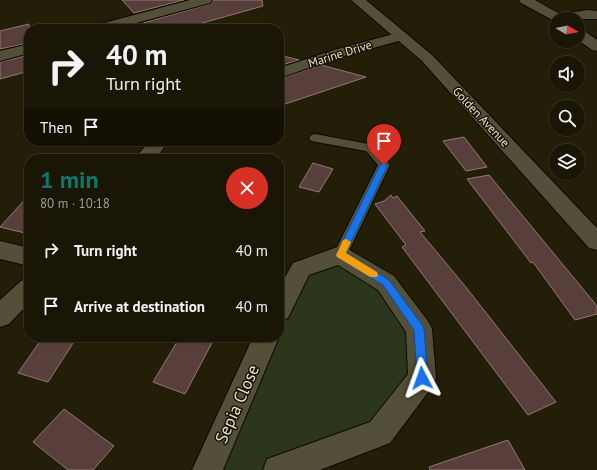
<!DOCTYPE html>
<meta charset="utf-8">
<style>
body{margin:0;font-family:"PT Sans",sans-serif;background:#231f10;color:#f1f3f6;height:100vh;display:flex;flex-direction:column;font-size:15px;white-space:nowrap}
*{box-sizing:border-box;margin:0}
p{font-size:13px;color:#9f9f9b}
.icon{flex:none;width:22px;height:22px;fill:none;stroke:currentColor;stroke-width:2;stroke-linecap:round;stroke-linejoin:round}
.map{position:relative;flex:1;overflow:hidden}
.drawer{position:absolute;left:24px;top:154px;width:260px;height:188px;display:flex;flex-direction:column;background:#1a1606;border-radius:16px;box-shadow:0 1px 3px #0004,0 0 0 1px #383528}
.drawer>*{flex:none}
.hud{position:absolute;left:24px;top:24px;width:260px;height:122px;border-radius:16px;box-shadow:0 1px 3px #0004,0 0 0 1px #383528;background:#1a1606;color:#f1f3f6;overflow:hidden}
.needle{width:26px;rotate:100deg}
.buttons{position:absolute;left:549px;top:12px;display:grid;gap:8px}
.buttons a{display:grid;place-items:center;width:36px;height:36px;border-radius:50%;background:#1a1606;box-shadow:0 1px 3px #0004,0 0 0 1px #383528;font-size:20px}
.pin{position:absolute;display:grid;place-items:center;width:34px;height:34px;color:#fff;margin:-41px -17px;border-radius:50% 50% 50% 0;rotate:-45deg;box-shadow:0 0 4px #0007}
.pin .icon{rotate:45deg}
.me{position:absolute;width:44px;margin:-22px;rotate:356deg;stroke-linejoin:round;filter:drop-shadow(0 0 3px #0008)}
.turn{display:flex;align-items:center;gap:14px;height:84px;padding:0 16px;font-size:18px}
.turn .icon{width:52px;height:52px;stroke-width:2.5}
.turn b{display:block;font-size:28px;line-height:34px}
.then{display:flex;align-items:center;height:38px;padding:0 16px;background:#0003;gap:8px;font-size:15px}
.round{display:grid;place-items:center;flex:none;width:42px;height:42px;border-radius:21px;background:#231f10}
.headline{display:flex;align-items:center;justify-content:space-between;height:68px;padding:0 16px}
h1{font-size:24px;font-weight:700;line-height:30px;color:#0f766e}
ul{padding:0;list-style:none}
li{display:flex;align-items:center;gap:12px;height:56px;padding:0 16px}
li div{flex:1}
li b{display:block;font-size:15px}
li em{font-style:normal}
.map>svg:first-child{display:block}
.green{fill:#2c361a}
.building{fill:#583f3b;stroke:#947873}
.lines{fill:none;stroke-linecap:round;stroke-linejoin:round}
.lane-casing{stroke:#0c0800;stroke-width:2}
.street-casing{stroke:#0c0800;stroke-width:2}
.secondary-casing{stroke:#0c0800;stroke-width:2}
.lane{fill:#534f38;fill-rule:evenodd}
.street{fill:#534f38;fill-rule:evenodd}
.secondary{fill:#534f38;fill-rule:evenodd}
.route{fill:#1a73e8;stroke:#114b97}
.slow{fill:#f59e0b}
.labels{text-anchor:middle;stroke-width:3;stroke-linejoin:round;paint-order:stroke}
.far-street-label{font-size:12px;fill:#e7e5d7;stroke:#191402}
.near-street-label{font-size:17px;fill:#e7e5d7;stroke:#191402}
</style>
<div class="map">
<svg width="597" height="470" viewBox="0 0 597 470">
<rect width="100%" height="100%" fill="#221e08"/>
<!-- green -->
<path class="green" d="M 340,259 L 382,284 L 411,328 L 413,375 L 376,427 L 261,470 L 215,470 L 279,337 L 279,332 L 307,271 Z"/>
<!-- building -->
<path class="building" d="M 122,0 L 184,0 L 134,13 Z
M 213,0 L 262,0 L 263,6 L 181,29 L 148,29 L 143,23 L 210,4 Z
M 29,24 L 29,43 L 0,49 L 0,31 Z
M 29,55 L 29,71 L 0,79 L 0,62 Z
M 279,55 L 299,60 L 279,66 Z
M 321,65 L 366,77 L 279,106 L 279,79 Z
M 464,137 L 487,167 L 466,171 L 443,141 Z
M 313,163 L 333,169 L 319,192 L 299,187 Z
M 489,175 L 597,306 L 597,314 L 575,320 L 533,262 L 531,263 L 467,179 Z
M 29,195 L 29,234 L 0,227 Z
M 391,195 L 393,198 L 397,196 L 425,231 L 420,232 L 465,286 L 556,402 L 528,415 L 402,247 L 406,245 L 375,204 L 384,201 Z
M 43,337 L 77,337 L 48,382 L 18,373 Z
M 180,337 L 215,337 L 185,394 L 153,382 Z
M 64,409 L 114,446 L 93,470 L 68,470 L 33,442 Z
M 508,440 L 525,470 L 430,470 L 429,467 Z"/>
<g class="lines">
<!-- lane casing -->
<g class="lane-casing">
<path id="lane" d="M 315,134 L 374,145 L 390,165 L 347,255 L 345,259 L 340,261 L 335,259 L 333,255 L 378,165 L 366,151 L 311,141 L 309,138 L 311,135 Z"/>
</g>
<!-- street casing -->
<g class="street-casing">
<path id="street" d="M 190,0 L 212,0 L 210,3 L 114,29 L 91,29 L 93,26 Z
M 519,0 L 535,0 L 560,14 L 588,10 L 597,11 L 597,19 L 556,19 L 556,22 L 521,3 Z
M 578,29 L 583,30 L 597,40 L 597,51 L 592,50 L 578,40 Z
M 401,32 L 406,33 L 408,36 L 406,39 L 344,56 L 279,78 L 279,68 L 334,50 Z
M 29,44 L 29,53 L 0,61 L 0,51 Z
M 150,141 L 169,141 L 155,159 L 134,159 Z
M 0,241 L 29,248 L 29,266 L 0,259 Z
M 340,246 L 348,249 L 394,276 L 428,321 L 432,329 L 436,378 L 432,387 L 390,443 L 320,470 L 263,470 L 267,459 L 370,422 L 408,374 L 406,332 L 378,290 L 338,265 L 309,275 L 288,318 L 279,321 L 279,288 L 293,263 Z
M 29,278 L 29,303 L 9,324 L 0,327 L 0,300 L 21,281 Z
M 253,337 L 279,337 L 223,470 L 192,470 Z"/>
</g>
<!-- secondary casing -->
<g class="secondary-casing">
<path id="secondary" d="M 351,0 L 366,0 L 432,55 L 597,228 L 597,250 L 589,248 L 422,61 Z"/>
</g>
<!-- lane -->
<use href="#lane" class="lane"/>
<!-- street -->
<use href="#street" class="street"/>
<!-- secondary -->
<use href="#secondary" class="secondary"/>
</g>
<!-- route -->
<path class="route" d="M 384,162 L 388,165 L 346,253 L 389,280 L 423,326 L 424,329 L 428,378 L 426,382 L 422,383 L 418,382 L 417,378 L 414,330 L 383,285 L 337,257 L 336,255 L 380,165 Z"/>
<!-- slow -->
<path class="slow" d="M 346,239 L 351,242 L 346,253 L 377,272 L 378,275 L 377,277 L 370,277 L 337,257 L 336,255 L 343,240 Z"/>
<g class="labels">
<!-- far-street labels -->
<g class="far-street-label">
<text transform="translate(340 54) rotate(-17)" y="4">Marine Drive</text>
<text transform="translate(481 117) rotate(47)" y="4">Golden Avenue</text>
</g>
<!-- near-street labels -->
<g class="near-street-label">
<text transform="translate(237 404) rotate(-66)" y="6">Sepia Close</text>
</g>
</g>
</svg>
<div class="buttons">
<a><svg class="needle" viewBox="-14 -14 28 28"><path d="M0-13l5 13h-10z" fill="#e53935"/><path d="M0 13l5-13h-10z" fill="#9f9f9b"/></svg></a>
<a><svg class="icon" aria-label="sound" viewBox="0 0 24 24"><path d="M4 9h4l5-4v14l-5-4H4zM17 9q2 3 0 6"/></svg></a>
<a><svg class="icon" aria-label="search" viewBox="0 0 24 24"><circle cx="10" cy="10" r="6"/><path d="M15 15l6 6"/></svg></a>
<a><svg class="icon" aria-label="layers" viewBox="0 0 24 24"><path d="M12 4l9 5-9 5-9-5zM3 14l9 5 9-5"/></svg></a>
</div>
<div class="pin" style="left:384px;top:165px;background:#d93025"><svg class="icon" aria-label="arrive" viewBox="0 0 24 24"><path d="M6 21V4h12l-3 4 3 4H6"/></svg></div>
<svg class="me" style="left:422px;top:378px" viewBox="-20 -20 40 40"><path d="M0-17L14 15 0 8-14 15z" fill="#1a73e8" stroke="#fff" stroke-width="4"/></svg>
<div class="hud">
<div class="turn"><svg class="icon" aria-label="right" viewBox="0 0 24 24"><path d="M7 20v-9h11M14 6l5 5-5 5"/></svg><div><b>40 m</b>Turn right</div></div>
<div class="then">Then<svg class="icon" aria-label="arrive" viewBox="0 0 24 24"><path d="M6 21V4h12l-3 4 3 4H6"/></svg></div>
</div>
<section class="drawer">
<div class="headline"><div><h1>1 min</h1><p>80 m · 10:18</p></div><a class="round" style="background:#d93025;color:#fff"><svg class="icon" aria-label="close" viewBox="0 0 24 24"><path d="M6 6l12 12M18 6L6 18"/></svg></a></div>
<ul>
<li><svg class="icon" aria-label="right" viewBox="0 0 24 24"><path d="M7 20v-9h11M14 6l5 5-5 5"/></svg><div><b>Turn right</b></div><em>40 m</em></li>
<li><svg class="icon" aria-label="arrive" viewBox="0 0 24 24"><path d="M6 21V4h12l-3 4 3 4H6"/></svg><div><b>Arrive at destination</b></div><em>40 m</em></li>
</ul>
</section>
</div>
